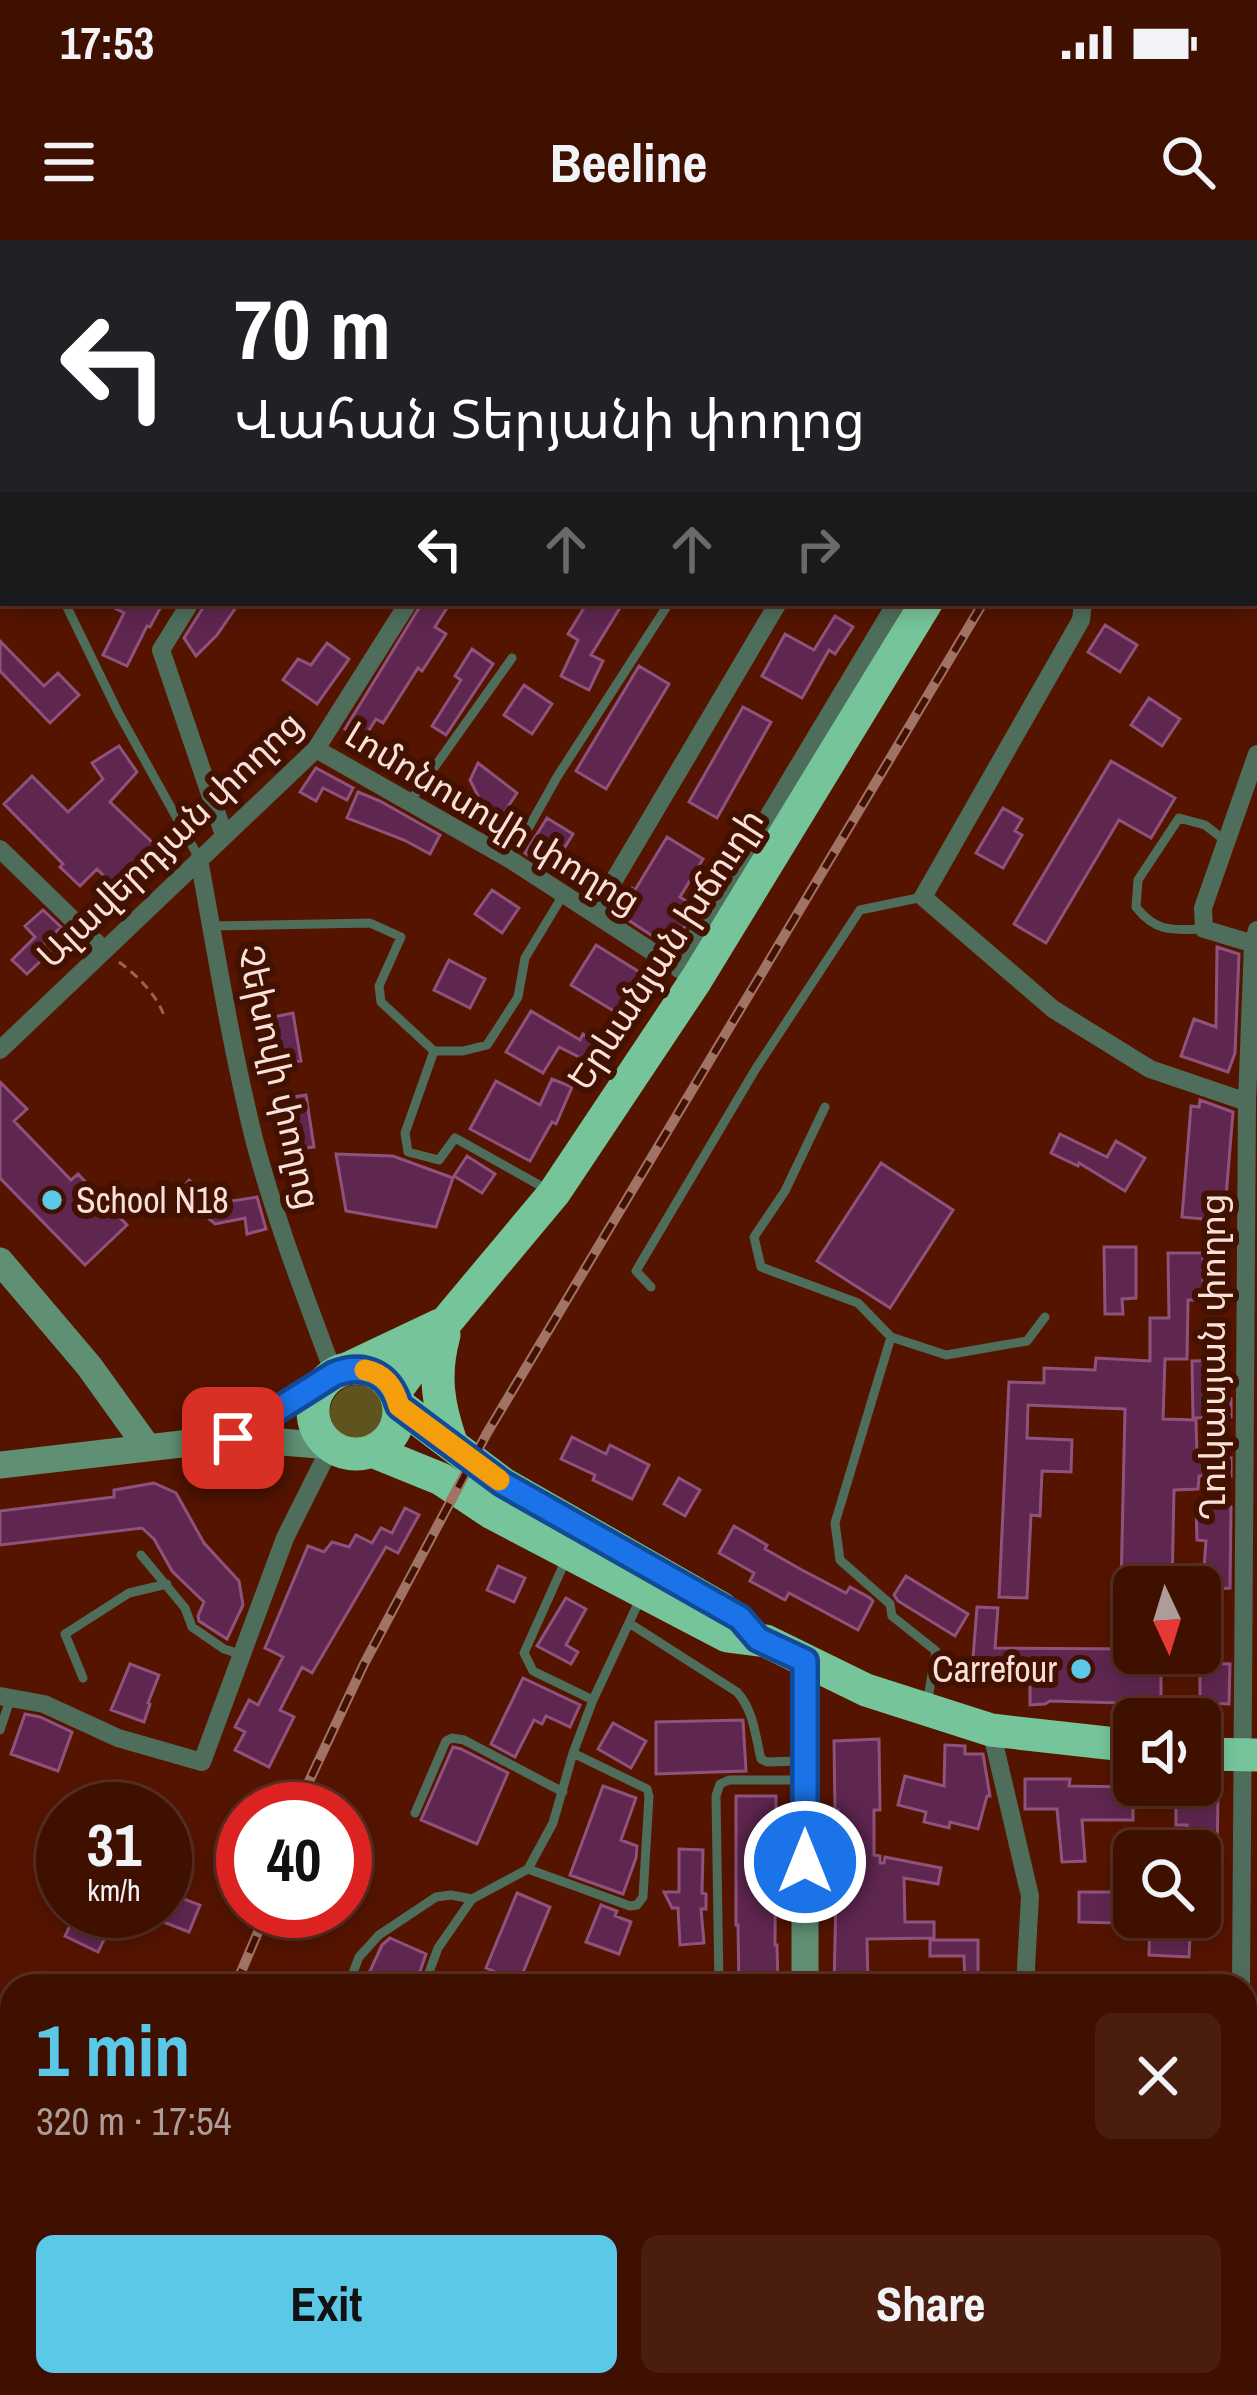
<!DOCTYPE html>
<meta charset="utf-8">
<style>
body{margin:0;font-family:"Archivo Narrow","Noto Sans Armenian",sans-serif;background:#4a1d0f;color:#f1f3f6;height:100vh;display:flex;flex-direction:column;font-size:45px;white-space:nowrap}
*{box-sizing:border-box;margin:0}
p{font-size:39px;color:#ad9c99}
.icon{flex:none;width:66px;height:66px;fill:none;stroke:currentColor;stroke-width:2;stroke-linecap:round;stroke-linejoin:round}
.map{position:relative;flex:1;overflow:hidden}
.details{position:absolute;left:0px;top:1734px;width:1257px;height:423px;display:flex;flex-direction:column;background:#3f0f00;border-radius:36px 36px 0 0;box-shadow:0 6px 18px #0003,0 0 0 3px #582f22}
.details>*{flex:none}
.hud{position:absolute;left:0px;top:0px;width:1257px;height:366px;box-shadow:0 6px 18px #0003,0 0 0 3px #582f22;background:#202124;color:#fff;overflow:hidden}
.needle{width:78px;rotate:176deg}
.tools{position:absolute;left:1113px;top:1326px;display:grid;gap:24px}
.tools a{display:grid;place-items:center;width:108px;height:108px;border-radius:18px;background:#3f0f00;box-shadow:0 6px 18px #0003,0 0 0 3px #582f22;font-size:60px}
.speed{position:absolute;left:36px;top:1542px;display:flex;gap:24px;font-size:60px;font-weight:700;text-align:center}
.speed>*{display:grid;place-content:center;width:156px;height:156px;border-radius:50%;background:#3f0f00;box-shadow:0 6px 18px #0003,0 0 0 3px #582f22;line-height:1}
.speed small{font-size:30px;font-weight:400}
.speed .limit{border:18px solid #d22;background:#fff;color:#111}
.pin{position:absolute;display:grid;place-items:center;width:102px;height:102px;color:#fff;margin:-51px;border-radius:24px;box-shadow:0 6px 18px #0006}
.me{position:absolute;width:132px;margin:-66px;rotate:0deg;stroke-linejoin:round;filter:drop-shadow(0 0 9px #0008)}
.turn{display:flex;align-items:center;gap:42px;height:252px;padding:0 36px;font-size:54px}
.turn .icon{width:156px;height:156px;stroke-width:2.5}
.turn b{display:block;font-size:84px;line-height:102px}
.lanes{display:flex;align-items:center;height:114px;padding:0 36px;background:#0003;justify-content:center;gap:60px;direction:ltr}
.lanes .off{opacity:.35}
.round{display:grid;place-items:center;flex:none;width:126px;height:126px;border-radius:18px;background:#4a1d0f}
.headline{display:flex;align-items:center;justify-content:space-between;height:204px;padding:0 36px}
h1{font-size:72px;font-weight:800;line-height:90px;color:#5ac8e6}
.action{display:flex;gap:24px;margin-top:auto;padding:24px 36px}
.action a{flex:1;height:138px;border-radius:18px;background:#5ac8e6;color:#111;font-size:48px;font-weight:800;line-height:138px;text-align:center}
.action a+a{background:#4a1d0f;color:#f1f3f6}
.status{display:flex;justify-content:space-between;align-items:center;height:84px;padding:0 60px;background:#3f0f00;direction:ltr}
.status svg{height:33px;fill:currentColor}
header{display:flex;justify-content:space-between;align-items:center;height:156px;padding:0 36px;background:#3f0f00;font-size:54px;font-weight:800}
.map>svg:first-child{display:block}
.green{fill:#5f541d}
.building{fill:#5f2650;stroke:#8f527d;stroke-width:3}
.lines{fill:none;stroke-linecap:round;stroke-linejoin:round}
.path{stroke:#966556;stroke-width:3;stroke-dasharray:9 6;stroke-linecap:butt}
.lane{stroke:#4f6d5b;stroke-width:9}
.street{stroke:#4f6d5b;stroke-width:18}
.secondary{stroke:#5f9074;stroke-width:27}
.highway{stroke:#76c499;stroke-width:33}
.rail-casing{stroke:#a17365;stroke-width:10}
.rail{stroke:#421102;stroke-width:6;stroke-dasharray:18;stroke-linecap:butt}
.route-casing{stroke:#114b97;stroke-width:30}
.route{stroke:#1a73e8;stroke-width:21}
.slow{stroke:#f59e0b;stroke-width:21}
.poi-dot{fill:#5ac8e6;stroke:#421102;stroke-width:4.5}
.labels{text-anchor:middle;stroke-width:12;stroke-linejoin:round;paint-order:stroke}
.street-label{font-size:36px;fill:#f9e0d8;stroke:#421102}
.poi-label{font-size:36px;fill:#f9e0d8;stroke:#421102;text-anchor:start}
</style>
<div class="status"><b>17:53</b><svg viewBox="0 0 49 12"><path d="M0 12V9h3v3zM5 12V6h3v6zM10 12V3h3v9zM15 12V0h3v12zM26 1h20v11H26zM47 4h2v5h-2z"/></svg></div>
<header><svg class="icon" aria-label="menu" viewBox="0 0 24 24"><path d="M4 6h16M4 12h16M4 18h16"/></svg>Beeline<svg class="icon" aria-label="search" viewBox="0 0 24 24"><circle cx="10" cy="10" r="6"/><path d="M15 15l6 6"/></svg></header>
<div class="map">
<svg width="1257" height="2155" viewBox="0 0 1257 2155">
<rect width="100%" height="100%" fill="#541400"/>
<!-- green -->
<path class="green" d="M330 1172a27 27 0 1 1 54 0a27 27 0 1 1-54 0Z"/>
<!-- building -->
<path class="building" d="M 105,363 L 163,363 L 150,387 L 147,386 L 127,426 L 103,415 L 124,373 Z
M 206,363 L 239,363 L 217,395 L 196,416 L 184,398 Z
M 450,363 L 435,387 L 446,394 L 422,431 L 418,428 L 383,483 L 376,479 L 363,500 L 345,489 L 422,363 Z
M 587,363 L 623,363 L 591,415 L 603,421 L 589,450 L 561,436 L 578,400 L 568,394 Z
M 835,376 L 853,387 L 835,414 L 829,410 L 802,458 L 762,436 L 785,394 L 814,410 Z
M 1105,385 L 1137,405 L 1120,432 L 1088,412 Z
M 0,401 L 44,446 L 58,433 L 79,455 L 50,483 L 0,431 Z
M 327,403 L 349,419 L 317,464 L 283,440 L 298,419 L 311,425 Z
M 472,409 L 493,424 L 446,495 L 432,486 L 461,440 L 455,436 Z
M 639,426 L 669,444 L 606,549 L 576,531 Z
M 524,445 L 552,464 L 532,494 L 504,475 Z
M 1149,458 L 1180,479 L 1162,506 L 1131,485 Z
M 743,467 L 771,482 L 717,578 L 689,562 Z
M 119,506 L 137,532 L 110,562 L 155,605 L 114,646 L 97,629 L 80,646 L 60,627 L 63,624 L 4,564 L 32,536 L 68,572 L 103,539 L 92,523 Z
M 1111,521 L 1175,558 L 1151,598 L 1119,580 L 1046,703 L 1014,684 Z
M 478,523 L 517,553 L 499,580 L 484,568 L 470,540 Z
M 316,528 L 353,548 L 347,560 L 323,548 L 316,561 L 300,552 Z
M 358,552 L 380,561 L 440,595 L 430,614 L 404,600 L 347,578 Z
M 1003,568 L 1022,579 L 1015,591 L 1022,595 L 1003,628 L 976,613 Z
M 547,578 L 573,594 L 551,630 L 525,613 Z
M 667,597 L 703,619 L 680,657 L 697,668 L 671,708 L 616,672 L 632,648 L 635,650 Z
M 492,650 L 519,668 L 502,693 L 475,674 Z
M 43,670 L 61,687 L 43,705 L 50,712 L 27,734 L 12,720 L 35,697 L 25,686 Z
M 596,705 L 641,733 L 617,773 L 571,745 Z
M 1217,707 L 1239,714 L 1235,813 L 1228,832 L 1181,816 L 1194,779 L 1216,787 Z
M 261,717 L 268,778 L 293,773 L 301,821 L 262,827 L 251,755 L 245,755 L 241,719 Z
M 449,720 L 485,739 L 470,768 L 434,750 Z
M 531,771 L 580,800 L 583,794 L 603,805 L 593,824 L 559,807 L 543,833 L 506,812 Z
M 552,839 L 572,847 L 556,884 L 552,882 L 530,921 L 470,889 L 496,841 L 540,865 Z
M 0,842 L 27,869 L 14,881 L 71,940 L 78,934 L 127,985 L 85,1025 L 0,938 Z
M 306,855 L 314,907 L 280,911 L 273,860 Z
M 1200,860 L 1233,872 L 1224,981 L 1182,977 L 1191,866 L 1199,867 Z
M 1060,894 L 1107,917 L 1116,901 L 1145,918 L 1125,951 L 1079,923 L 1078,926 L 1051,913 Z
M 336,914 L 393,916 L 453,938 L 436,987 L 346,971 Z
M 467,916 L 495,934 L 482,953 L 454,936 Z
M 881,923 L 953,970 L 890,1068 L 817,1021 Z
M 189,940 L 219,963 L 257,957 L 266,989 L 247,994 L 245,978 L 215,984 L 179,953 Z
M 1104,1007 L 1136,1007 L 1136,1058 L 1122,1059 L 1123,1074 L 1105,1074 Z
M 1168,1013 L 1203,1013 L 1203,1060 L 1188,1060 L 1187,1119 L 1165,1119 L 1163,1179 L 1196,1180 L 1197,1219 L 1231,1218 L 1231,1236 L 1199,1236 L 1198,1249 L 1174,1250 L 1172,1347 L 1121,1347 L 1125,1169 L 1028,1165 L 1027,1198 L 1072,1200 L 1071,1232 L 1042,1231 L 1040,1276 L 1031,1275 L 1027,1358 L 999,1357 L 1009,1142 L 1044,1143 L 1044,1128 L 1095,1130 L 1096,1118 L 1150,1121 L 1150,1078 L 1169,1078 Z
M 1225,1120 L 1225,1159 L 1231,1159 L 1231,1177 L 1193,1178 L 1192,1121 Z
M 572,1197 L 606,1214 L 610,1205 L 649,1225 L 632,1259 L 593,1240 L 595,1235 L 561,1219 Z
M 679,1238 L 700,1250 L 685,1276 L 664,1264 Z
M 154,1243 L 176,1253 L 204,1303 L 239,1341 L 243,1365 L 227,1399 L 199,1381 L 198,1376 L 204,1362 L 172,1331 L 154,1299 L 142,1288 L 0,1305 L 0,1271 L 114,1257 L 114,1250 Z
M 1196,1265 L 1231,1267 L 1230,1348 L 1200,1350 L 1199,1327 L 1204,1327 L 1206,1301 L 1197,1300 Z
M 405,1268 L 419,1275 L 398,1313 L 386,1307 L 312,1433 L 302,1427 L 280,1470 L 294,1477 L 269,1527 L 235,1510 L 245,1492 L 235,1487 L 249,1460 L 258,1465 L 283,1417 L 265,1408 L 308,1306 L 324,1312 L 332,1302 L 349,1307 L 356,1295 L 372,1303 L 381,1288 L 392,1293 Z
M 734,1286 L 767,1305 L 765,1309 L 802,1330 L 846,1353 L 850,1347 L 870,1358 L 873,1361 L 858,1390 L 789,1353 L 785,1360 L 750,1341 L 754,1333 L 719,1313 Z
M 498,1326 L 525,1338 L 514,1362 L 487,1350 Z
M 906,1336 L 968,1374 L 955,1396 L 898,1361 L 894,1355 Z
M 566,1358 L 586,1369 L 566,1405 L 578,1412 L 571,1424 L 537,1406 Z
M 977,1367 L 998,1368 L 995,1408 L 1134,1409 L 1134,1413 L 1200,1413 L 1199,1431 L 1161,1430 L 1161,1470 L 1123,1471 L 1123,1463 L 1050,1461 L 1045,1464 L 1030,1465 L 1030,1445 L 1001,1444 L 1001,1433 L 972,1431 Z
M 1200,1423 L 1230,1424 L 1229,1464 L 1200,1463 Z
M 130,1424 L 159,1435 L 148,1463 L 150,1464 L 144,1482 L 111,1470 Z
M 523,1438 L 580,1465 L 570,1487 L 546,1476 L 542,1484 L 534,1480 L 515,1517 L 491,1504 Z
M 25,1474 L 40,1477 L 72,1492 L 58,1531 L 11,1514 Z
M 743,1480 L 746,1531 L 656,1534 L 656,1482 Z
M 613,1483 L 646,1501 L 631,1528 L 598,1509 Z
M 879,1499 L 880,1570 L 874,1570 L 874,1615 L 880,1616 L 880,1623 L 884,1623 L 885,1617 L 941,1628 L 938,1644 L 904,1638 L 905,1682 L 934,1682 L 934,1698 L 867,1699 L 868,1746 L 834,1746 L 838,1570 L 835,1570 L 834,1501 Z
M 945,1505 L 965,1506 L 965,1514 L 983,1514 L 990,1556 L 987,1556 L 978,1589 L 950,1582 L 949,1588 L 924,1582 L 926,1572 L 898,1565 L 905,1536 L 944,1546 Z
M 453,1507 L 461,1509 L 508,1533 L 477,1604 L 421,1580 Z
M 1025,1539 L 1070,1539 L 1069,1546 L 1133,1547 L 1133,1580 L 1082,1580 L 1085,1621 L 1062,1622 L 1057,1569 L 1025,1569 Z
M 603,1546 L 636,1558 L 621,1600 L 637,1606 L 636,1618 L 623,1654 L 570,1635 Z
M 1207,1546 L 1218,1556 L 1217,1620 L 1222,1620 L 1221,1681 L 1202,1681 L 1196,1697 L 1190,1696 L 1189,1717 L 1149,1715 L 1150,1677 L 1200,1677 L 1200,1611 L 1187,1611 L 1187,1585 L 1176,1585 L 1176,1551 Z
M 736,1556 L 776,1556 L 775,1705 L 777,1705 L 778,1746 L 739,1746 L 738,1685 L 736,1685 Z
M 679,1609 L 703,1610 L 702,1653 L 706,1654 L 706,1669 L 701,1669 L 704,1703 L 680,1705 L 678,1668 L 672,1668 L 664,1652 L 679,1652 Z
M 165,1652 L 200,1665 L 189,1692 L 138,1672 L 165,1671 Z
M 1079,1652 L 1117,1652 L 1116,1683 L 1079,1682 Z
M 517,1653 L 550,1667 L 519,1742 L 486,1728 Z
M 601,1665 L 617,1671 L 615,1676 L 631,1682 L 619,1714 L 586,1702 Z
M 77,1671 L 108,1671 L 116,1675 L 98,1712 L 65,1696 Z
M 390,1698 L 426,1714 L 415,1746 L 363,1746 L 382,1705 Z
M 930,1700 L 978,1700 L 978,1746 L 965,1746 L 964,1716 L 930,1716 Z"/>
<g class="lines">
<!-- path -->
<path class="path" d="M 119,722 C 139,737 157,755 165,778"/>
<!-- lane -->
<path class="lane" d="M 945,0 L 950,3
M 784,3 L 786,0
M 894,3 L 896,0
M 65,363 L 118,472 L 199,618
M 409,563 L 512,418
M 511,619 L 557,537 L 669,363
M 212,686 L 370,683 L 401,697 L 379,746 L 381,762 L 434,811
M 1204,689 C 1174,690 1156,693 1136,667 L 1138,640 L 1179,578 L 1205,585 L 1227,602
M 825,867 L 785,951 L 754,997 L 761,1027 L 858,1063 L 891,1097 L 946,1115 L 1027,1101 L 1045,1077
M 550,951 L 455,898 L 439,920 L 408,912 L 405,893 L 434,811 L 463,811 L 487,805 L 518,757 L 525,718 L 563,655
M 651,1047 L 636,1031 L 755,830 L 860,670 L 923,657
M 891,1097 L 835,1283 L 840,1320 L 890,1364 L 892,1376 L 936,1411 L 927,1464
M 141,1315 L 185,1368 L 192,1387 L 224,1409 L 240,1414
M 567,1317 L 524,1413 L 533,1431 L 593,1460
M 629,1383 L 737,1452 C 754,1471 755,1495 761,1519 L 767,1522 L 799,1521
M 83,1438 L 65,1394 L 129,1353 L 167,1344
M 0,1490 L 11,1457
M 415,1573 L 446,1501 L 452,1498 L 464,1500 L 563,1552
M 528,1629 L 630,1666 L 637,1665 L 643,1657 L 649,1556 L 647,1549 L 573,1513
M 348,1746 L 359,1717 L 379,1695 L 436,1657 L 451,1655 L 472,1659
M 424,1746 L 438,1708 L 472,1659 L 528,1629 L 553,1583 L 573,1513 L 593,1460 L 641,1357
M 719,1746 L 716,1556 L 720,1544 L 729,1540 L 799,1540
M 0,1806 L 12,1811"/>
<!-- street -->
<path class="street" d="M 142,0 L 164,3
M 0,3 L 26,0
M 191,3 L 193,0
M 413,3 L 414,0
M 635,3 L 637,0
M 990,3 L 992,0
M 1112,3 L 1114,0
M 1253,3 L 1255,0
M 1254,103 L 1257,101
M 0,233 L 3,238
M 190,363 L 161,410 L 224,595
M 1083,363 L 1081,380 L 923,657 L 1053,769 L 1150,829 L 1247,862
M 316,509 L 511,620 L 696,740
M 1257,514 L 1203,668 L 1204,689 L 1257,705
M 0,609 L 104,710
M 199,619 C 216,712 231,806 254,899 C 275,979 305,1056 334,1134
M 594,674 L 778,363
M 678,727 L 896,363
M 0,810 L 316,509 L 408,363
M 0,1456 L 44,1464 L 118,1498 L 202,1522 L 285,1298 L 331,1206
M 991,1490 L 1030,1656 L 1025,1746
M 1241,1746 L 1247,862 L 1253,704 L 1257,690
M 1245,1896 L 1257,1896
M 1024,2145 L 1024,2155
M 1240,2155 L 1240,2145"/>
<!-- secondary -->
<path class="secondary" d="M 0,1021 L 89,1126 L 148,1208
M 233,1198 L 331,1206
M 0,1225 L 233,1198 L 323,1143
M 805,1421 L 805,1746
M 800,2155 L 801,2145"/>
<!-- highway -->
<path class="highway" d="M 1143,3 L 1145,0
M 444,1095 C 433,1135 438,1166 452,1205
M313 1171a43 43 0 1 1 86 0a43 43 0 1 1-86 0Z
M 347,1129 L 440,1085
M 395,1152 L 447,1081 L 554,953 L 696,740 L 926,363
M 399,1165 L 502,1243 L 721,1368
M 372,1211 L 441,1239 L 492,1273 L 727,1396 L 766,1401 L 866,1450 L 991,1490 L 1134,1506
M 1200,1514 L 1257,1515"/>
<!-- rail casing -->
<g class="rail-casing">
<path id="rail" d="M 1184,3 L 1186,0
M 1210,3 L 1212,0
M 296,1569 L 364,1424 L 487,1193 L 983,363
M 235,1746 L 267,1671
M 0,2062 L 5,2155
M 74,2155 L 78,2145
M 102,2155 L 104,2145"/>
</g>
<!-- rail -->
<use href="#rail" class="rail"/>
</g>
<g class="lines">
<!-- route casing -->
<g class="route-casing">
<path id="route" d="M 233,1198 L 334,1134 C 365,1122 390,1134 399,1166 L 502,1243 L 740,1378 L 758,1399 L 805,1421 L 805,1622"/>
</g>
<!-- route -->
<use href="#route" class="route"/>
<!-- slow -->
<path class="slow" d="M 365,1130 C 385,1134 394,1147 399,1166 L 499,1240"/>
</g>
<!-- markers -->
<g class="poi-dot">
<circle cx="52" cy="960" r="12"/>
<circle cx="1081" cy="1429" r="12"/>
</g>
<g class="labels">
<!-- street labels -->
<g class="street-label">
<text transform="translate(493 577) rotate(31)" y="13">Լոմոնոսովի փողոց</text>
<text transform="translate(169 599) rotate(-44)" y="13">Ալավերդյան փողոց</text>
<text transform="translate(665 709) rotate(-57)" y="13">Երևանյան խճուղի</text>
<text transform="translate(280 837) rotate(77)" y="13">Չեխովի փողոց</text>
<text transform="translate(1212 1117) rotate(-90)" y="13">Ղուկասյան փողոց</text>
</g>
<!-- poi labels -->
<g class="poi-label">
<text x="76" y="973">School N18</text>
<text x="1057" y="1442" text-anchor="end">Carrefour</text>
</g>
</g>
</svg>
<div class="tools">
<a><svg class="needle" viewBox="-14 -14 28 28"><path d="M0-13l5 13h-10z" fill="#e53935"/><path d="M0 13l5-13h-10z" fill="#ad9c99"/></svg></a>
<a><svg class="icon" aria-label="sound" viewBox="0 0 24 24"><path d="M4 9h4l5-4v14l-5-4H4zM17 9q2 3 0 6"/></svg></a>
<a><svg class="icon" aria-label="search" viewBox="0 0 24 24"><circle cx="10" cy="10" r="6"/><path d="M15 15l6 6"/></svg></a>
</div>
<div class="speed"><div>31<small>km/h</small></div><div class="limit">40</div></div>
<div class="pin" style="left:233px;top:1198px;background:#d93025"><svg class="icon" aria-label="arrive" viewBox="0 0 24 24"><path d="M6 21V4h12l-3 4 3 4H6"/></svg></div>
<svg class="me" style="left:805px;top:1622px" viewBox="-20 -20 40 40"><circle r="17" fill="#1a73e8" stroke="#fff" stroke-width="3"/><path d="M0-11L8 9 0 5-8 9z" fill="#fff"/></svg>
<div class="hud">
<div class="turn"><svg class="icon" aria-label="left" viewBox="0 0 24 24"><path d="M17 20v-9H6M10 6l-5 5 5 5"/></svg><div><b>70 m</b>Վահան Տերյանի փողոց</div></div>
<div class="lanes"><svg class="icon" aria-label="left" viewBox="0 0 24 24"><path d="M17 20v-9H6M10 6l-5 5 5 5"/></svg><svg class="icon off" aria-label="ahead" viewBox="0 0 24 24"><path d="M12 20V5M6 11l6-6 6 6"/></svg><svg class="icon off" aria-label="ahead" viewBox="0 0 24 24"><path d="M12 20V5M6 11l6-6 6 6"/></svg><svg class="icon off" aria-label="right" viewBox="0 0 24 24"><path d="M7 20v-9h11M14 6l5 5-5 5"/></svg></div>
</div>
<section class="details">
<div class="headline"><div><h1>1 min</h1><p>320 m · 17:54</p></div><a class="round"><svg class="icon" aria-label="close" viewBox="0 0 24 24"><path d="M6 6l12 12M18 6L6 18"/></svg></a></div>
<div class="action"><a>Exit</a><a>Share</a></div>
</section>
</div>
